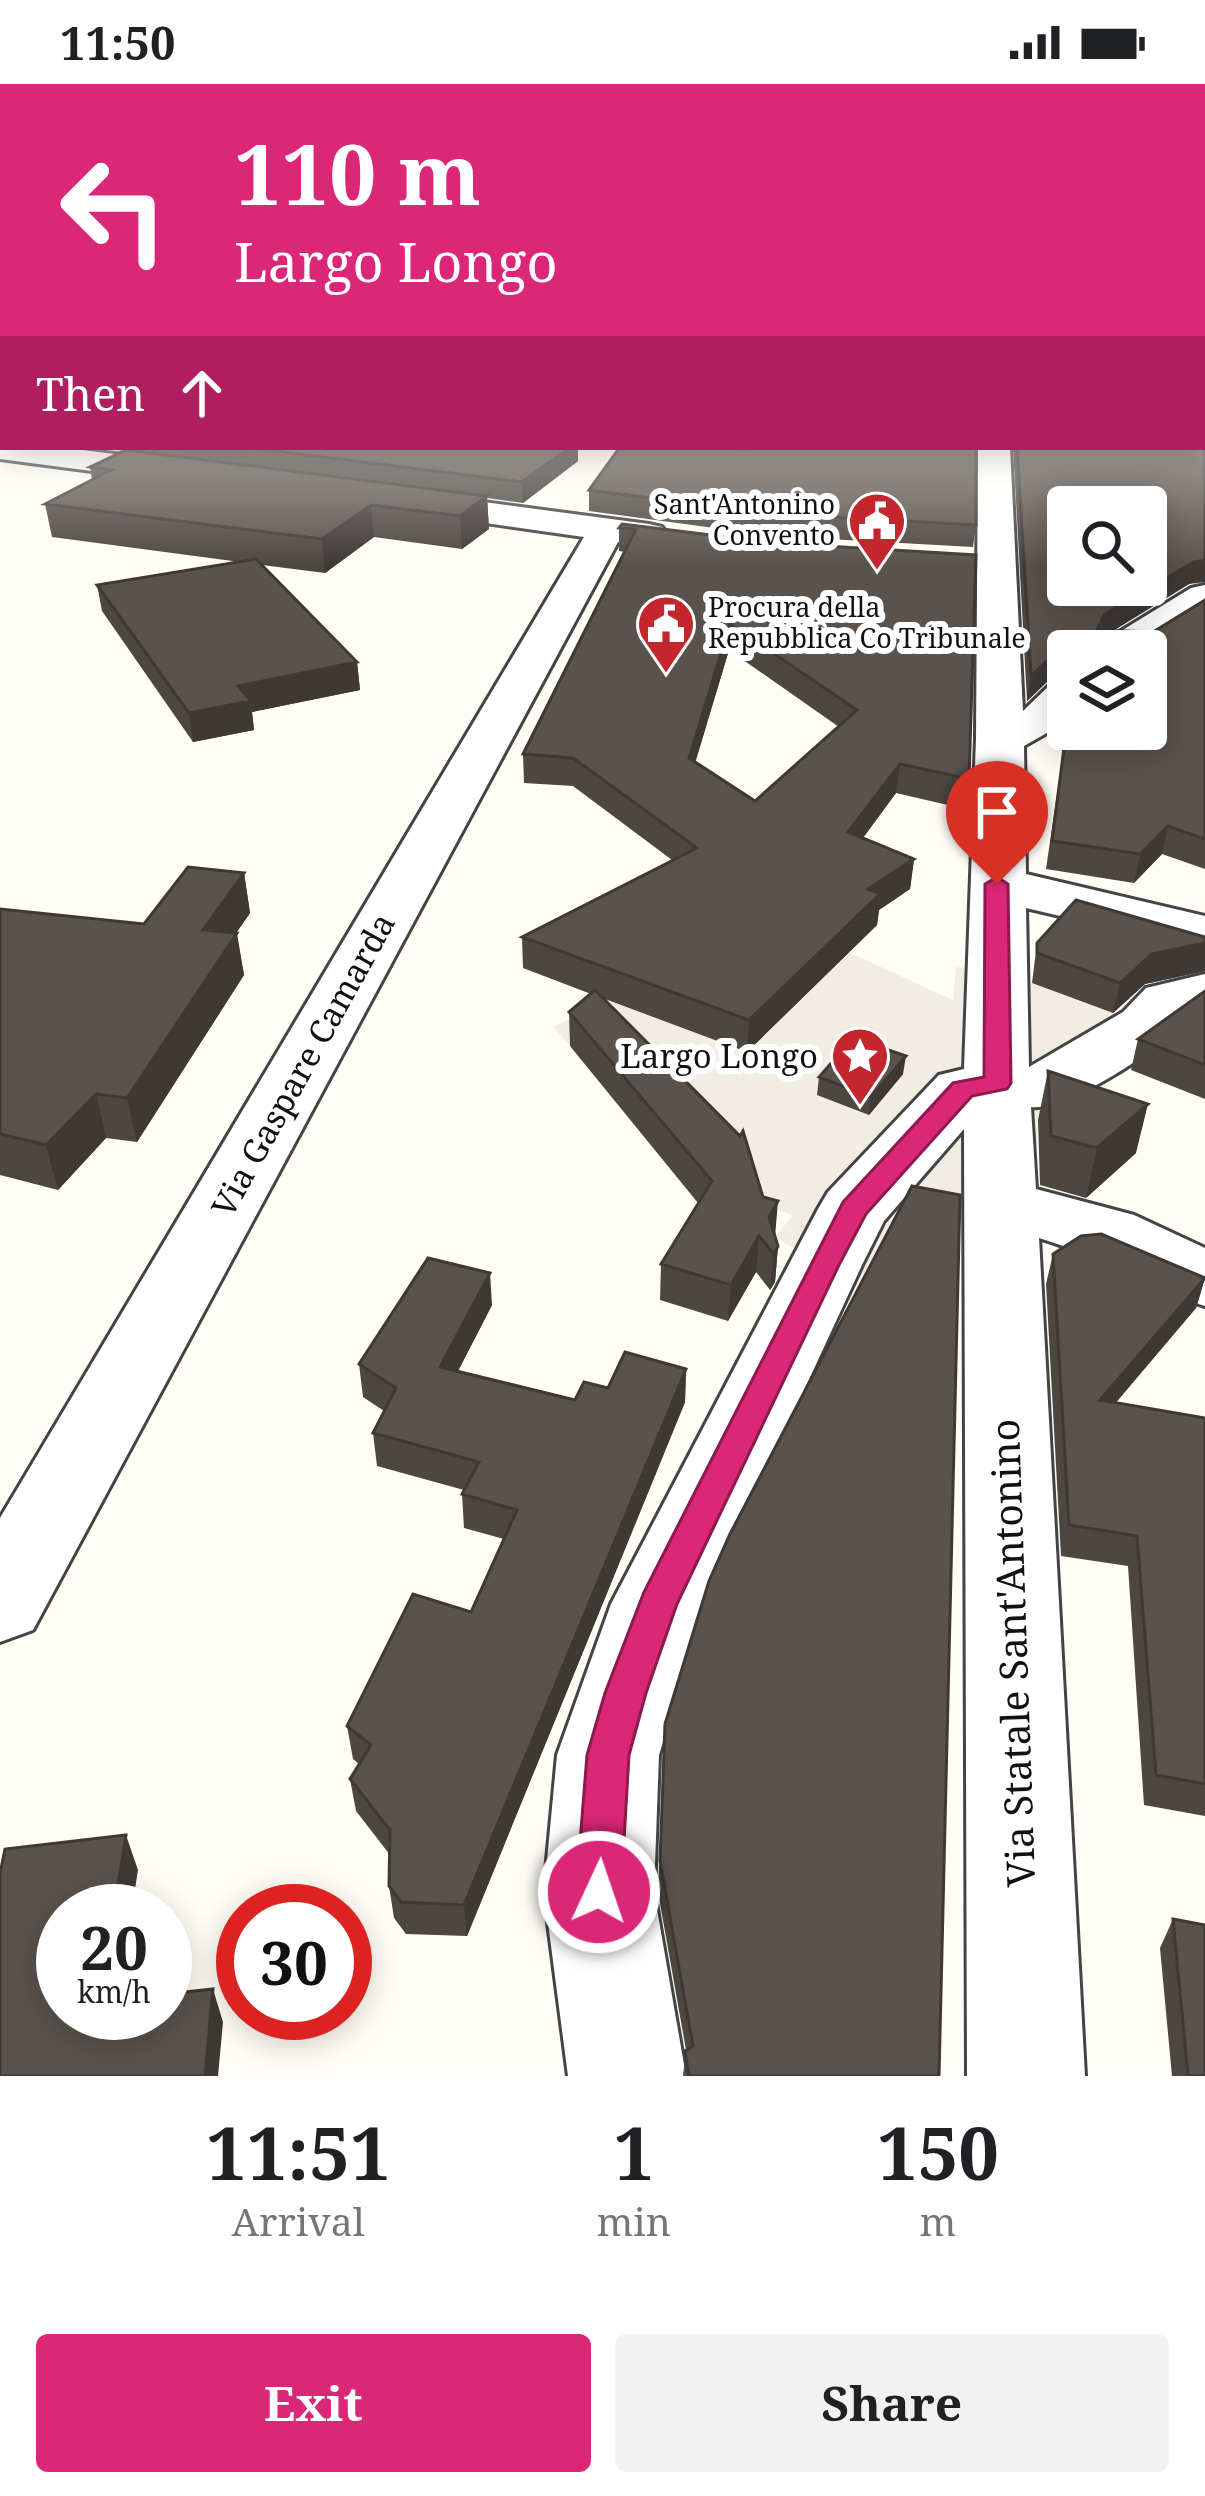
<!DOCTYPE html>
<style>
body{margin:0;font-family:"Noto Serif",serif;background:#f2f2f2;color:#202124;height:100vh;display:flex;flex-direction:column;font-size:45px;white-space:nowrap}
*{box-sizing:border-box;margin:0}
p{font-size:39px;color:#757577}
.icon{flex:none;width:66px;height:66px;fill:none;stroke:currentColor;stroke-width:2;stroke-linecap:round;stroke-linejoin:round}
.map{position:relative;height:1992px;overflow:hidden}
.side{display:flex;flex-direction:column;background:#fff;flex:1}
.side>*{flex:none}
.hud{position:absolute;left:0px;top:0px;width:1206px;height:366px;box-shadow:0 6px 30px #0003;background:#db2777;color:#fff;overflow:hidden}
.tools{position:absolute;left:1047px;top:402px;display:grid;gap:24px}
.tools a{display:grid;place-items:center;width:120px;height:120px;border-radius:12px;background:#fff;box-shadow:0 6px 30px #0003;font-size:60px}
.speed{position:absolute;left:36px;top:1800px;display:flex;gap:24px;font-size:60px;font-weight:700;text-align:center}
.speed>*{display:grid;place-content:center;width:156px;height:156px;border-radius:50%;background:#fff;box-shadow:0 6px 30px #0003;line-height:1}
.speed small{font-size:30px;font-weight:400}
.speed .limit{border:18px solid #d22;background:#fff;color:#111}
.pin{position:absolute;display:grid;place-items:center;width:102px;height:102px;color:#fff;margin:-123px -51px;border-radius:50% 50% 50% 0;rotate:-45deg;box-shadow:0 0 12px #0007}
.pin .icon{rotate:45deg}
.me{position:absolute;width:132px;margin:-66px;rotate:3deg;stroke-linejoin:round;filter:drop-shadow(0 0 9px #0008)}
.turn{display:flex;align-items:center;gap:42px;height:252px;padding:0 36px;font-size:54px}
.turn .icon{width:156px;height:156px;stroke-width:2.5}
.turn b{display:block;font-size:84px;line-height:102px}
.then{display:flex;align-items:center;height:114px;padding:0 36px;background:#0003;gap:24px;font-size:45px}
.eta{display:flex;justify-content:space-evenly;align-items:center;height:204px;text-align:center}
.eta b{font-size:72px;font-weight:700;line-height:84px}
.primary-button{display:flex;gap:24px;margin-top:auto;padding:24px 36px}
.primary-button a{flex:1;height:138px;border-radius:12px;background:#db2777;color:#fff;font-size:48px;font-weight:700;line-height:138px;text-align:center}
.primary-button a+a{background:#f2f2f2;color:#202124}
.status{display:flex;justify-content:space-between;align-items:center;height:84px;padding:0 60px;background:#fff;direction:ltr}
.status svg{height:33px;fill:currentColor}
.map>svg:first-child{display:block}
.plaza{fill:#f1ede2}
.lines{fill:none;stroke-linecap:round;stroke-linejoin:round}
.minor-casing{stroke:#444;stroke-width:6}
.minor{fill:#fff;fill-rule:evenodd}
.wall{fill:#4d4742;fill-rule:evenodd}
.shaded-wall{fill:#3f3936}
.building{fill:#5a524d;stroke:#3f3936;stroke-width:3;fill-rule:evenodd}
.route{fill:#db2777;stroke:#8e194d;stroke-width:3}
.labels{text-anchor:middle;stroke-width:12;stroke-linejoin:round;paint-order:stroke}
.far-poi-label{font-size:27px;fill:#111;stroke:#fff;text-anchor:end}
.poi-label{font-size:33px;fill:#111;stroke:#fff;text-anchor:end}
.street-label{font-size:33px;fill:#111;stroke:#fff}
.near-street-label{font-size:39px;fill:#111;stroke:#fff}
</style>
<div class="status"><b>11:50</b><svg viewBox="0 0 49 12"><path d="M0 12V9h3v3zM5 12V6h3v6zM10 12V3h3v9zM15 12V0h3v12zM26 1h20v11H26zM47 4h2v5h-2z"/></svg></div>
<div class="map">
<svg width="1205" height="1992" viewBox="0 0 1205 1992">
<rect width="100%" height="100%" fill="#fffdf5"/>
<!-- plaza -->
<path class="plaza" d="M 767,831 L 953,916 L 956,883 L 1029,898 L 1154,945 L 1039,1028 L 1031,1150 L 955,1142 L 867,1207 L 775,1153 L 792,1132 L 749,1112 L 584,979 L 554,943 Z"/>
<g class="lines">
<!-- minor casing -->
<g class="minor-casing">
<path id="minor" d="M 0,355 L 3,363 L 60,363 L 191,380 L 208,390 L 191,400 L 0,375 Z
M 978,363 L 1010,363 L 1023,627 L 1052,599 L 1068,595 L 1068,637 L 1024,662 L 1026,790 L 1205,832 L 1205,866 L 1026,824 L 1029,983 L 1123,928 L 1146,904 L 1205,890 L 1205,926 C 1186,931 1182,942 1167,954 C 1141,976 1064,1027 1031,1023 L 1036,1105 L 1134,1131 L 1205,1164 L 1205,1222 C 1147,1205 1097,1171 1039,1154 L 1085,1992 L 967,1992 L 964,1045 L 884,1137 L 862,1181 L 705,1520 L 659,1671 L 654,1808 L 686,1992 L 568,1992 L 544,1808 L 557,1671 L 611,1520 L 818,1125 L 828,1108 L 939,991 L 964,985 L 976,655 Z
M 400,407 L 649,440 L 662,443 L 668,451 L 662,459 L 618,458 L 33,1546 L 0,1558 L 0,1434 L 584,453 L 388,425 L 382,418 L 388,411 Z
M 1205,501 L 1205,531 L 1146,568 L 1096,567 L 1103,558 L 1191,504 Z"/>
</g>
<!-- minor -->
<use href="#minor" class="minor"/>
</g>
<!-- wall -->
<path class="wall" d="M 95,363 L 578,363 L 578,377 L 523,419 L 487,414 L 489,445 L 462,465 L 374,453 L 325,489 L 262,481 L 357,578 L 360,606 L 252,628 L 254,646 L 193,658 L 102,527 L 97,501 L 240,478 L 52,453 L 45,420 L 92,396 L 90,383 L 124,367 Z
M 739,363 L 976,363 L 976,441 L 973,463 L 774,452 L 589,427 L 589,406 L 739,365 Z
M 1013,363 L 1203,363 L 1189,500 L 1113,547 L 1153,548 L 1205,516 L 1205,785 L 1162,770 L 1134,799 L 1046,785 L 1067,641 L 1146,567 L 1068,567 L 1068,591 L 1049,596 L 1027,617 Z
M 619,444 L 775,459 L 969,695 L 965,725 L 896,709 L 863,754 L 914,775 L 910,805 L 879,826 L 877,841 L 747,968 L 605,915 L 775,1153 L 778,1162 L 775,1198 L 770,1206 L 756,1188 L 728,1237 L 660,1216 L 661,1180 L 698,1119 L 570,962 L 569,928 L 591,910 L 523,884 L 522,853 L 672,776 L 573,702 L 524,699 L 523,670 L 625,468 L 619,467 ZM 729,566 L 839,643 L 755,717 L 695,678 Z
M 244,789 L 250,829 L 236,849 L 244,891 L 137,1058 L 106,1054 L 58,1106 L 0,1091 L 0,825 L 144,840 Z
M 1205,853 L 1205,887 L 1145,900 L 1113,929 L 1032,899 L 1037,859 Z
M 1205,907 L 1205,1015 L 1131,986 L 1138,955 Z
M 1048,987 L 1136,1069 L 1086,1114 L 1040,1101 L 1038,1036 Z
M 903,990 L 869,1031 L 817,1011 L 819,993 Z
M 1053,1170 L 1205,1194 L 1196,1224 L 1115,1319 L 1205,1334 L 1205,1732 L 1144,1721 L 1128,1482 L 1061,1472 L 1046,1200 Z
M 492,1221 L 458,1287 L 575,1316 L 608,1304 L 686,1285 L 685,1318 L 467,1852 L 406,1850 L 394,1834 L 389,1802 L 390,1771 L 356,1727 L 350,1695 L 359,1680 L 353,1675 L 347,1642 L 471,1528 L 504,1455 L 464,1444 L 462,1410 L 464,1406 L 377,1382 L 373,1349 L 384,1327 L 363,1313 L 359,1280 Z
M 665,1640 L 939,1992 L 683,1992 L 686,1966 L 658,1808 Z
M 1173,1835 L 1205,1992 L 1172,1992 L 1160,1864 Z"/>
<!-- shaded-wall -->
<path class="shaded-wall" d="M 0,241 L 3,241 L 3,258 L 0,258 Z
M 570,363 L 578,363 L 578,377 L 523,419 L 522,398 Z
M 487,412 L 489,445 L 462,465 L 460,432 Z
M 371,421 L 374,453 L 325,489 L 322,455 Z
M 1205,476 L 1205,498 L 1189,500 L 1101,554 L 1097,546 L 1105,530 L 1194,478 Z
M 730,540 L 729,566 L 688,703 L 689,674 Z
M 1068,567 L 1067,591 L 1049,596 L 1027,617 L 1031,592 L 1053,571 Z
M 357,578 L 360,606 L 252,628 L 254,646 L 193,658 L 189,629 L 238,602 Z
M 900,680 L 896,709 L 845,778 L 848,748 Z
M 1168,742 L 1162,770 L 1134,799 L 1140,770 Z
M 914,775 L 910,805 L 879,826 L 877,841 L 747,968 L 749,936 L 868,805 Z
M 244,789 L 250,829 L 210,887 L 203,846 Z
M 237,849 L 244,891 L 137,1058 L 127,1014 Z
M 1205,859 L 1205,887 L 1145,900 L 1113,929 L 1120,899 L 1152,870 Z
M 906,972 L 903,990 L 869,1031 L 871,1013 Z
M 96,1010 L 106,1054 L 58,1106 L 46,1061 Z
M 1148,1020 L 1136,1069 L 1086,1114 L 1097,1064 Z
M 778,1117 L 775,1153 L 769,1133 Z
M 759,1152 L 756,1188 L 728,1237 L 731,1201 Z
M 778,1162 L 775,1198 L 770,1206 L 774,1170 Z
M 490,1189 L 492,1221 L 443,1316 L 440,1283 Z
M 1205,1194 L 1196,1224 L 1092,1347 L 1100,1316 Z
M 686,1285 L 685,1318 L 467,1852 L 464,1821 Z
M 126,1751 L 138,1786 L 135,1805 L 142,1827 L 132,1827 L 117,1807 Z
M 213,1905 L 223,1938 L 218,1992 L 205,1992 Z"/>
<!-- building -->
<path class="building" d="M 0,203 L 3,203 L 3,241 L 0,241 Z
M 1203,223 L 1205,224 L 1205,476 L 1194,478 L 1105,530 L 1097,546 L 1153,548 L 1205,516 L 1205,755 L 1168,742 L 1140,770 L 1052,757 L 1067,641 L 1068,639 L 1068,645 L 1146,645 L 1146,567 L 1071,566 L 1053,571 L 1031,592 L 1017,363 L 1203,363 ZM 1068,423 L 1146,423 L 1146,501 L 1068,501 Z
M 245,363 L 570,363 L 522,398 Z
M 620,363 L 747,365 L 746,363 L 976,363 L 976,441 L 776,430 L 589,406 Z
M 126,366 L 487,412 L 460,432 L 371,421 L 322,455 L 45,420 L 111,386 L 90,383 Z
M 622,440 L 775,459 L 976,471 L 969,695 L 900,680 L 848,748 L 914,775 L 868,805 L 880,810 L 749,936 L 522,853 L 697,764 L 573,674 L 523,670 L 636,445 L 619,444 ZM 730,540 L 857,626 L 755,717 L 689,674 Z
M 256,475 L 357,578 L 238,602 L 251,617 L 189,629 L 97,501 Z
M 188,783 L 244,789 L 203,846 L 237,849 L 127,1014 L 96,1010 L 46,1061 L 0,1050 L 0,825 L 144,840 Z
M 1076,816 L 1205,853 L 1205,859 L 1152,870 L 1120,899 L 1037,869 L 1037,859 Z
M 595,906 L 740,1052 L 743,1047 L 763,1113 L 778,1117 L 769,1133 L 778,1162 L 774,1170 L 759,1152 L 731,1201 L 661,1180 L 712,1097 L 569,928 Z
M 1205,907 L 1205,981 L 1138,955 Z
M 853,954 L 906,972 L 871,1013 L 819,993 Z
M 1048,987 L 1148,1020 L 1097,1064 L 1051,1052 Z
M 912,1102 L 960,1111 L 939,1992 L 689,1992 L 685,1967 L 693,1962 L 660,1777 L 665,1640 L 709,1497 L 730,1450 Z
M 1101,1150 L 1205,1194 L 1100,1316 L 1205,1334 L 1205,1700 L 1156,1691 L 1137,1452 L 1069,1441 L 1053,1170 L 1081,1152 Z
M 428,1174 L 490,1189 L 440,1283 L 575,1316 L 584,1298 L 608,1304 L 625,1268 L 686,1285 L 464,1821 L 401,1818 L 389,1802 L 390,1746 L 350,1695 L 371,1661 L 347,1642 L 413,1510 L 471,1528 L 517,1426 L 462,1410 L 479,1378 L 373,1349 L 396,1304 L 359,1280 Z
M 126,1751 L 117,1807 L 135,1805 L 132,1827 L 63,1827 L 63,1929 L 165,1929 L 165,1910 L 213,1905 L 205,1992 L 0,1992 L 0,1790 L 5,1765 Z
M 1173,1835 L 1205,1841 L 1205,1992 L 1188,1992 Z"/>
<!-- sky -->
<linearGradient id="sky" x2="0" y2="1"><stop stop-color="#95c6ee"/><stop offset="0.42" stop-color="#fffefa"/><stop offset="1" stop-color="#fffefa" stop-opacity="0"/></linearGradient>
<rect width="1205" height="482" fill="url(#sky)"/>
<!-- route -->
<path class="route" d="M 997,793 L 1008,800 L 1011,999 L 1007,1005 L 972,1012 L 866,1130 L 839,1181 L 677,1520 L 646,1609 L 629,1671 L 621,1808 L 615,1823 L 599,1830 L 583,1823 L 576,1808 L 587,1671 L 605,1609 L 644,1508 L 843,1118 L 953,999 L 984,993 L 985,800 Z"/>
<!-- icons -->
<defs>
<g id="civic-pin" transform="scale(3)"><path d="M0 17L-7.5 6A9.5 9.5 0 1 1 7.5 6Z" fill="#c4262e" stroke="#fff"/><path d="M-.6-6.5H3V-4.5H.6V-3L4-1V1h2V6H-6V1h2V-1L-.6-3ZM-1.2 2.5V6h2.4V2.5Z" fill="#fff"/></g>
<g id="sight-pin" transform="scale(3)"><path d="M0 17L-7.5 6A9.5 9.5 0 1 1 7.5 6Z" fill="#c4262e" stroke="#fff"/><path d="M0-6L1.8-2.2L6-1.7L2.9 1.2L3.7 5.4L0 3.3L-3.7 5.4L-2.9 1.2L-6-1.7L-1.8-2.2Z" fill="#fff"/></g>
</defs>
<g fill-rule="evenodd">
<use href="#civic-pin" x="877" y="437"/>
<use href="#civic-pin" x="666" y="540"/>
<use href="#sight-pin" x="860" y="972"/>
</g>
<g class="labels">
<!-- far-poi labels -->
<g class="far-poi-label">
<text x="835" y="430">Sant'Antonino<tspan x="835" dy="31">Convento</tspan></text>
<text x="708" y="533" text-anchor="start">Procura della<tspan x="708" dy="31">Repubblica Co Tribunale</tspan></text>
</g>
<!-- poi labels -->
<g class="poi-label">
<text x="818" y="984">Largo Longo</text>
</g>
<!-- street labels -->
<g class="street-label">
<text transform="translate(303 981) rotate(-61)" y="12">Via Gaspare Camarda</text>
</g>
<!-- near-street labels -->
<g class="near-street-label">
<text transform="translate(1013 1569) rotate(-92)" y="14">Via Statale Sant'Antonino</text>
</g>
</g>
</svg>
<div class="tools">
<a><svg class="icon" aria-label="search" viewBox="0 0 24 24"><circle cx="10" cy="10" r="6"/><path d="M15 15l6 6"/></svg></a>
<a><svg class="icon" aria-label="layers" viewBox="0 0 24 24"><path d="M12 4l9 5-9 5-9-5zM3 14l9 5 9-5"/></svg></a>
</div>
<div class="speed"><div>20<small>km/h</small></div><div class="limit">30</div></div>
<div class="pin" style="left:997px;top:800px;background:#d93025"><svg class="icon" aria-label="arrive" viewBox="0 0 24 24"><path d="M6 21V4h12l-3 4 3 4H6"/></svg></div>
<svg class="me" style="left:599px;top:1808px" viewBox="-20 -20 40 40"><circle r="17" fill="#db2777" stroke="#fff" stroke-width="3"/><path d="M0-11L8 9 0 5-8 9z" fill="#fff"/></svg>
<div class="hud">
<div class="turn"><svg class="icon" aria-label="left" viewBox="0 0 24 24"><path d="M17 20v-9H6M10 6l-5 5 5 5"/></svg><div><b>110 m</b>Largo Longo</div></div>
<div class="then">Then<svg class="icon" aria-label="ahead" viewBox="0 0 24 24"><path d="M12 20V5M6 11l6-6 6 6"/></svg></div>
</div>
</div>
<section class="side">
<div class="eta">
<div><b>11:51</b><p>Arrival</p></div>
<div><b>1</b><p>min</p></div>
<div><b>150</b><p>m</p></div>
</div>
<div class="primary-button"><a>Exit</a><a>Share</a></div>
</section>
